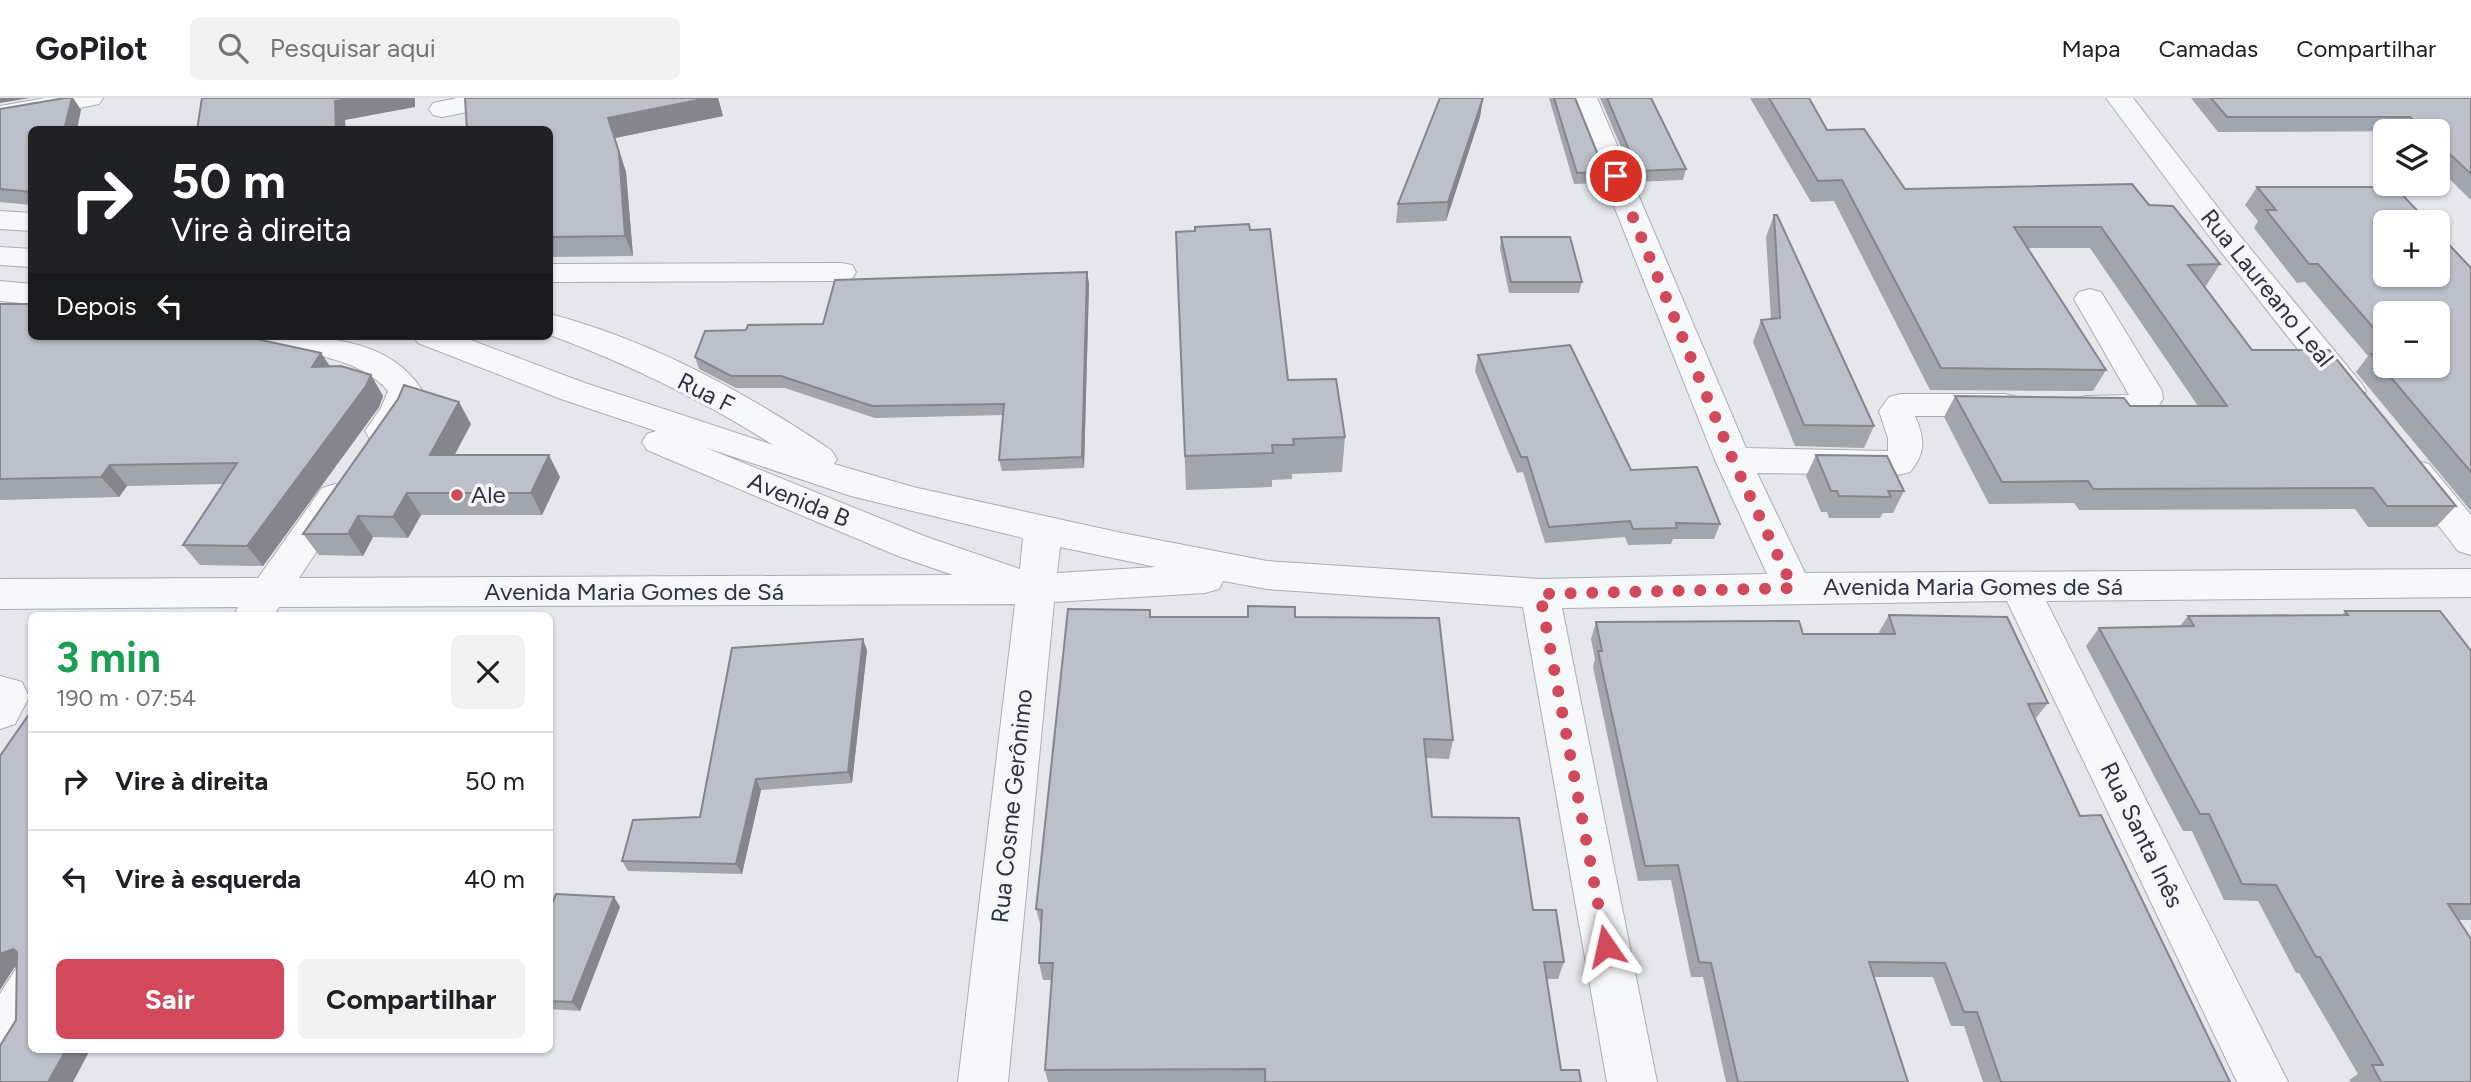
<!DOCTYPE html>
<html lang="pt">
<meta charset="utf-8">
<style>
body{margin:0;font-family:Figtree,sans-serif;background:#f2f2f2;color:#202124;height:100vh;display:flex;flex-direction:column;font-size:26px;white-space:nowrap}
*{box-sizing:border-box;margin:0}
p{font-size:23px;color:#757577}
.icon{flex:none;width:38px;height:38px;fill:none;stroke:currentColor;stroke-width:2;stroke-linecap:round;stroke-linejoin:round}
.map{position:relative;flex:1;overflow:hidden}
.panel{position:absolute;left:28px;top:514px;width:525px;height:441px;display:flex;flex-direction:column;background:#fff;border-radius:10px;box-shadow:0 2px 5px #0004}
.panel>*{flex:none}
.banner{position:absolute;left:28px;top:28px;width:525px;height:214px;border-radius:10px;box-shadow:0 2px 5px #0004;background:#202124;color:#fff;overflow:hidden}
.tools{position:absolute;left:2373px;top:21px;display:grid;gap:14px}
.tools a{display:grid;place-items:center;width:77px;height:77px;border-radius:10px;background:#fff;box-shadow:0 2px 5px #0004;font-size:35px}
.pin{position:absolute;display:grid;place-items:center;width:60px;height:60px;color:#fff;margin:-30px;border:4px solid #fff;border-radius:50%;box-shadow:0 2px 7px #0007}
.me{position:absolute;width:77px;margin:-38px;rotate:349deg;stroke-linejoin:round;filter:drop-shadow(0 0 5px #0008)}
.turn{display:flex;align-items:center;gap:24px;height:147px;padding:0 28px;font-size:32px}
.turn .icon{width:91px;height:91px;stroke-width:2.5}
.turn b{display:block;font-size:49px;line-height:60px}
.then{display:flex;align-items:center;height:66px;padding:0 28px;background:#0003;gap:14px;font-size:26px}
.round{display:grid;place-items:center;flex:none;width:74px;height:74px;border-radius:10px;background:#f2f2f2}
.overview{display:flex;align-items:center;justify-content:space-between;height:119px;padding:0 28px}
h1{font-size:42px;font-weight:700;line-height:52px;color:#1e9e55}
.primary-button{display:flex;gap:14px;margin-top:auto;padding:14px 28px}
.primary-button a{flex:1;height:80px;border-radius:10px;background:#d1495b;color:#fff;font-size:28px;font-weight:700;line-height:80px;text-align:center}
.primary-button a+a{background:#f2f2f2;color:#202124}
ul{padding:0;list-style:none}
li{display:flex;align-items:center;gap:21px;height:98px;padding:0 28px;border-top:2px solid #e0e0e0}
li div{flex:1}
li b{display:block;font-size:26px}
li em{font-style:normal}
header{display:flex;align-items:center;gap:42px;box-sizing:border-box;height:98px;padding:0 35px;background:#fff;border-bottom:2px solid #e0e0e0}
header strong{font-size:33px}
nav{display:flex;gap:38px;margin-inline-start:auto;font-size:24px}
.search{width:490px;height:63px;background:#f2f2f2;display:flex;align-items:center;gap:18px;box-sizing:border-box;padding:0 24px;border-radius:10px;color:#757577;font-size:26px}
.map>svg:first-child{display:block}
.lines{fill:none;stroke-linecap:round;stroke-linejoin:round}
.minor-casing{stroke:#a9aeb7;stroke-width:2}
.minor{fill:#f7f8fa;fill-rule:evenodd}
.wall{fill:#a1a5ae;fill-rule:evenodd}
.shaded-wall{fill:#83868d}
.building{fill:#bbc0ca;stroke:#83868d;stroke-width:2}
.route{stroke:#d1495b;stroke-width:12;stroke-dasharray:0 21.6}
.poi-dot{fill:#d1495b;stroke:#f4f6f9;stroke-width:2.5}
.labels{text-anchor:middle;stroke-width:7;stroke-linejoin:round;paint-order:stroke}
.street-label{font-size:24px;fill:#2b3445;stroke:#f4f6f9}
.poi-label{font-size:24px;fill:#2b3445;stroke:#f4f6f9;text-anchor:start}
</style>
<header>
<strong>GoPilot</strong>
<div class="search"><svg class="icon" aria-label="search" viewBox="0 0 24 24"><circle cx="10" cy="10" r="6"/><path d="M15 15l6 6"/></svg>Pesquisar aqui</div>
<nav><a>Mapa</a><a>Camadas</a><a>Compartilhar</a></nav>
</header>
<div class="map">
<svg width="2471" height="984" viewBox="0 0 2471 984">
<rect width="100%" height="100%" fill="#e4e7ec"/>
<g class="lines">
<!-- minor casing -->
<g class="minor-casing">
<path id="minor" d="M 45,0 L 103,0 L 99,6 L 90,8 L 0,24 L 0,8 Z
M 457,0 L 512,0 L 508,6 L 442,19 L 433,17 L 429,11 L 433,5 Z
M 1571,0 L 1597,0 L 1746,350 L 1888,353 L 1888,340 L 1879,313 L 1889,299 L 1901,296 L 2005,296 L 2017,299 L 2022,307 L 2017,315 L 2005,318 L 1915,318 C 1925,341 1926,355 1910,374 L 1897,377 L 1757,375 L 1805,475 L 2471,471 L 2471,499 L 2046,503 L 2288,984 L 2237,984 L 2007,503 L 1562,510 L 1657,984 L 1607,984 L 1523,509 L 1267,491 L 1223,483 L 1219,491 L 1205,495 L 1054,504 L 1008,984 L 958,984 L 1015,506 L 279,509 L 274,518 L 239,518 L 236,513 L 238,509 L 0,511 L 0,481 L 258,480 L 322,390 L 335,386 L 348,390 L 353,399 L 299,480 L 953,477 L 898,458 L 647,352 L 642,344 L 647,336 L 656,333 L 561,301 L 418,245 L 413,238 L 460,238 L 585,285 L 773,347 C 703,302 628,266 550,237 L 550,216 C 650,242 747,295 831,352 L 837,361 L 834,366 L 913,389 L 1122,435 L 1267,463 L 1540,481 L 1767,476 L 1715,362 ZM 704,349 L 851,398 L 1023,440 L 1020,471 L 924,438 ZM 1060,449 L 1156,469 L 1057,475 Z
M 2106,0 L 2133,0 L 2240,138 L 2361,285 L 2366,293 L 2361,301 L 2349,304 L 2337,301 L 2218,150 Z
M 0,113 L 32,115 L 32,133 L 0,131 Z
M 0,149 L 32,151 L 32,169 L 0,167 Z
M 841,165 L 852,167 L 856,174 L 852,181 L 841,183 L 550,184 L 550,166 Z
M 0,183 L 32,186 L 32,206 L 0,203 Z
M 2090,191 L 2101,194 L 2162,293 L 2163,301 C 2160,305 2157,312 2153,315 C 2141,324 2089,321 2074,317 L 2069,309 L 2074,301 L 2086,298 L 2129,297 L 2074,201 L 2079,194 Z
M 260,238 C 316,238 388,238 422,292 C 413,317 402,350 370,341 L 365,333 L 381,310 L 388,293 C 360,259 304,256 265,245 Z
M 2416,363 L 2429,366 L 2471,417 L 2471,457 L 2458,453 L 2398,375 L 2403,366 Z
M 0,578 L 22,584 L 29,599 L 15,626 L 0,631 Z
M 32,866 L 32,934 L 17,958 L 0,965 L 0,896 L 15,872 Z"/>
</g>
<!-- minor -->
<use href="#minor" class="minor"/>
</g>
<!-- wall -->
<path class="wall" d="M 65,0 L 73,0 L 81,12 L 32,32 L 32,107 L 0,104 L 0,11 Z
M 465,0 L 718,0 L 723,18 L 615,40 L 626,74 L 633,158 L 550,159 L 550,32 Z
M 1483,0 L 1480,19 L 1446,123 L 1396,125 L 1398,106 Z
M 1549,0 L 1575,0 L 1605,74 L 1602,85 L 1574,86 Z
M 1600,0 L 1651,0 L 1686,71 L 1683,82 L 1636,84 Z
M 1750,0 L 1809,0 L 1827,32 L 1905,91 L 2149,107 L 2220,166 L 2206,188 L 2204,188 L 2252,252 L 2456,408 L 2436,429 L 2368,429 L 2355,411 L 2079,412 L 2074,405 L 1989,406 L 1944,319 L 1955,298 L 2130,308 L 2198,308 L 2090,150 L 2028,150 L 2106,272 L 2093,293 L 1930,292 L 1834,103 L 1811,104 Z
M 2191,0 L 2471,0 L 2471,102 L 2438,70 L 2438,33 L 2218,34 Z
M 2257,89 L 2471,170 L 2471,413 L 2356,274 L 2368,258 L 2305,184 L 2297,185 L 2254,130 L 2258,123 L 2245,107 ZM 2385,215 L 2438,268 L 2385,268 Z
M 1774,117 L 1874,328 L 1864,350 L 1795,348 L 1753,244 L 1761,222 L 1771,221 L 1766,139 Z
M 1250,132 L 1288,282 L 1345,339 L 1342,374 L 1292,376 L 1292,381 L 1272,382 L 1272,389 L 1186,392 L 1176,134 Z
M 1501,139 L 1582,184 L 1579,195 L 1509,195 L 1500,151 Z
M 1087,174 L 1089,186 L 1084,370 L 1002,373 L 999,362 L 1003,317 L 875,320 L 785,290 L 736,290 L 699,271 L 695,259 L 746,232 L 823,226 Z
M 0,206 L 32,238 L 321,255 L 330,268 L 371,277 L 383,298 L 379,309 L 263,468 L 200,467 L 183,447 L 223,386 L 127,388 L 119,399 L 0,402 Z
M 1478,257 L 1631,372 L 1720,426 L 1714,441 L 1673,441 L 1671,446 L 1628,447 L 1625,439 L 1545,445 L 1523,374 L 1517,375 L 1475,273 Z
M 471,326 L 454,357 L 560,379 L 542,417 L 421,417 L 408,440 L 373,439 L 363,458 L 319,457 L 303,436 Z
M 1816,357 L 1904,393 L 1893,415 L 1883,415 L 1880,420 L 1829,420 L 1827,414 L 1821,414 L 1806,378 Z
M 1150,512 L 1151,519 L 1295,519 L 1453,642 L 1449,661 L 1426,660 L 1432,719 L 1533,812 L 1564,864 L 1558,881 L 1547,881 L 1561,972 L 1581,984 L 1048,984 L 1045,972 L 1052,882 L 1043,882 L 1039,865 L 1041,829 L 1036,811 Z
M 2345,513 L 2471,553 L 2471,822 L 2459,822 L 2471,984 L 2351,984 L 2349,982 L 2358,976 L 2299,875 L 2296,875 L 2258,803 L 2224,802 L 2192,733 L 2183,733 L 2086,548 L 2099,530 L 2180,528 L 2188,518 L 2342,517 Z
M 1889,517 L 2048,605 L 2035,621 L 2080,718 L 2230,984 L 1983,984 L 1964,928 L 1951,928 L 1933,879 L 1874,879 L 1908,984 L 1726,984 L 1703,879 L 1691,879 L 1671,782 L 1638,783 L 1593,569 L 1595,561 L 1591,541 L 1596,524 L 1803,536 L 1880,536 L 1879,534 Z
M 867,552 L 852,685 L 761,692 L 742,776 L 628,773 L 622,763 L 700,719 Z
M 614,799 L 620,809 L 580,913 L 550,911 L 550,810 Z"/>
<!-- shaded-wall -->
<path class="shaded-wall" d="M 0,0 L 30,0 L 0,5 Z
M 72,0 L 73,0 L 81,12 L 77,32 L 64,32 Z
M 353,0 L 415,0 L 415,9 L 345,22 L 346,32 L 336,32 L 335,3 Z
M 708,0 L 718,0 L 723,18 L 615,40 L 626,74 L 633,158 L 625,138 L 608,20 Z
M 1483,0 L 1480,19 L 1446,123 L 1448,104 Z
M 1087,174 L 1089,186 L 1084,370 L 1082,359 Z
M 321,255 L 334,275 L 312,269 Z
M 371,277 L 383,298 L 379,309 L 263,468 L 247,448 Z
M 459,304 L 471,326 L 443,379 L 430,357 Z
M 549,357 L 560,379 L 542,417 L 531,395 Z
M 110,367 L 127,388 L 119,399 L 101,379 Z
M 407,395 L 421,417 L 408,440 L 393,419 Z
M 358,418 L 373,439 L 363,458 L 348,436 Z
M 863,541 L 867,552 L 852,685 L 848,674 Z
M 756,681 L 761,692 L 742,776 L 736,766 Z
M 614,799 L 620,809 L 580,913 L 572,904 Z
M 13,851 L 31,864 L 14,870 L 0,892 L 0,856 Z
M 66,952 L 90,952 L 73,984 L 48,984 Z"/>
<!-- building -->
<path class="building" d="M 65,0 L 72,0 L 64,32 L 32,32 L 32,94 L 0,91 L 0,11 Z
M 202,0 L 353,0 L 335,3 L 336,32 L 197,32 Z
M 465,0 L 708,0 L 608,20 L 619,54 L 625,138 L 550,139 L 550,32 L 467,32 Z
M 1440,0 L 1483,0 L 1448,104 L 1398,106 Z
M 1554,0 L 1575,0 L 1605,74 L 1577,75 Z
M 1607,0 L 1651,0 L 1686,71 L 1638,73 Z
M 1769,0 L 1809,0 L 1827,32 L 1864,31 L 1905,91 L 2132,86 L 2149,107 L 2173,108 L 2220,166 L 2188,167 L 2252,252 L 2329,252 L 2456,408 L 2387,408 L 2373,390 L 2093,391 L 2088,383 L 2002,384 L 1955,298 L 2124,300 L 2130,308 L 2227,308 L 2101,129 L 2014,129 L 2106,272 L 1941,270 L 1842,82 L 1818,83 Z
M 2211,0 L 2471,0 L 2471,76 L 2438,45 L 2438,33 L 2426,33 L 2410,19 L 2227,19 Z
M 2257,89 L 2395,89 L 2428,124 L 2385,124 L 2385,177 L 2438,177 L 2438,135 L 2471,170 L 2471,374 L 2371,256 L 2385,256 L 2385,268 L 2438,268 L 2438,215 L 2385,215 L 2385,243 L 2318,166 L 2309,166 L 2266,112 L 2276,112 Z
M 1774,117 L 1777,117 L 1874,328 L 1804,327 L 1761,222 L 1780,220 Z
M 1249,126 L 1250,132 L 1270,131 L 1288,282 L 1336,281 L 1345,339 L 1293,341 L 1294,347 L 1272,347 L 1273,355 L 1185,358 L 1176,134 L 1195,133 L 1195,129 Z
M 1501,139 L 1570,139 L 1582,184 L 1511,184 Z
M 1087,174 L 1082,359 L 999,362 L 1004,306 L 872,308 L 781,278 L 731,278 L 695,259 L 705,233 L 746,232 L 748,227 L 823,226 L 835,182 Z
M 0,206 L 32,206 L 32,238 L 242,238 L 321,255 L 312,269 L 341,268 L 371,277 L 366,288 L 247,448 L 183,447 L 237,365 L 110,367 L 101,379 L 0,381 Z
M 1570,247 L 1631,372 L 1697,369 L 1720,426 L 1676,425 L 1677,430 L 1633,431 L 1630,423 L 1549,429 L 1527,359 L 1521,359 L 1478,257 Z
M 404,287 L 459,304 L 430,357 L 549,357 L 531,395 L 407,395 L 393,419 L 358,418 L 348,436 L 303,436 L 398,301 Z
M 1816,357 L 1887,358 L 1904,393 L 1888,393 L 1891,399 L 1839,398 L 1837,393 L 1831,393 Z
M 1248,508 L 1295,509 L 1295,519 L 1439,520 L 1453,642 L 1424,641 L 1432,719 L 1519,720 L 1533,812 L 1556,812 L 1564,864 L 1544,864 L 1561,972 L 1579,972 L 1581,984 L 1265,984 L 1265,971 L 1045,972 L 1053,865 L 1039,865 L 1042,812 L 1036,811 L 1068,511 L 1150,512 L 1150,519 L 1248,519 Z
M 2345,513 L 2440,513 L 2471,553 L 2471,806 L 2448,806 L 2471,841 L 2471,984 L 2381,984 L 2372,967 L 2383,967 L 2320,859 L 2316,859 L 2276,787 L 2242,786 L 2209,716 L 2200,716 L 2099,530 L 2194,528 L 2188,518 L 2348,517 Z
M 1889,517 L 2007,519 L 2048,605 L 2028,606 L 2080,718 L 2101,717 L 2230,984 L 2001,984 L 1977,914 L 1964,914 L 1945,865 L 1869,864 L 1908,984 L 1738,984 L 1711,865 L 1699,864 L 1678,767 L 1645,768 L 1598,553 L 1602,553 L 1596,524 L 1799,523 L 1803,536 L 1895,536 Z
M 863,541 L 848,674 L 756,681 L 736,766 L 622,763 L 633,722 L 700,719 L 732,550 Z
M 32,612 L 32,952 L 66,952 L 48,984 L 0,984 L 0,948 L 16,922 L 17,854 L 13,851 L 0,856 L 0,658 Z
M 556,796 L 614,799 L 572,904 L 550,903 L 550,810 Z"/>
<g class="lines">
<!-- route -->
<path class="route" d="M 1606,848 L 1540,496 L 1793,490 L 1733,362 L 1616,78"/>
</g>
<!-- markers -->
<circle class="poi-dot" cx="457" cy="397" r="7"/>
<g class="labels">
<!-- street labels -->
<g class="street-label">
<text transform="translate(2267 190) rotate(51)" y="8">Rua Laureano Leal</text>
<text transform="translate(706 295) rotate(27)" y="8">Rua F</text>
<text transform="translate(799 402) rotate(22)" y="8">Avenida B</text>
<text x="1973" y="497">Avenida Maria Gomes de Sá</text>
<text x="634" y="502">Avenida Maria Gomes de Sá</text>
<text transform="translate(1012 708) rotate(-84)" y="8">Rua Cosme Gerônimo</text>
<text transform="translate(2142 737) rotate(64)" y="8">Rua Santa Inês</text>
</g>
<!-- poi labels -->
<g class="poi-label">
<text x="471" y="405">Ale</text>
</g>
</g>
</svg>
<div class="tools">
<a><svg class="icon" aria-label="layers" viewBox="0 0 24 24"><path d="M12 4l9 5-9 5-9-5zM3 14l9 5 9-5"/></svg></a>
<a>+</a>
<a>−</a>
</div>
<div class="pin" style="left:1616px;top:78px;background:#d93025"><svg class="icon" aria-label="arrive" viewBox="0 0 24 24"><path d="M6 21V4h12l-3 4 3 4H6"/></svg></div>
<svg class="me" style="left:1606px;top:848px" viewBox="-20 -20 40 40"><path d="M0-17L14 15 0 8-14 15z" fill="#d1495b" stroke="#fff" stroke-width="4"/></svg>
<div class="banner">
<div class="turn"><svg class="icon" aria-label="right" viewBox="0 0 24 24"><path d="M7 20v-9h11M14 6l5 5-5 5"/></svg><div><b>50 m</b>Vire à direita</div></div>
<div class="then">Depois<svg class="icon" aria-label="left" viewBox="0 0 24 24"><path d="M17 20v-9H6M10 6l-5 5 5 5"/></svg></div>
</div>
<section class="panel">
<div class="overview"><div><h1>3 min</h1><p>190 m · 07:54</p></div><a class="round"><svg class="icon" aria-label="close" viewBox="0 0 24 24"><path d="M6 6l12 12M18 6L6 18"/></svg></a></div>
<ul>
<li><svg class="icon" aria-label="right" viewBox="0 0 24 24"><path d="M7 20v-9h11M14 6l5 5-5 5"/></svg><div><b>Vire à direita</b></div><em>50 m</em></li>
<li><svg class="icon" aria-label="left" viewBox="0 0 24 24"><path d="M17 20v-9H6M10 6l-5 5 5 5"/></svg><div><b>Vire à esquerda</b></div><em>40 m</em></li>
</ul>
<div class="primary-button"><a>Sair</a><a>Compartilhar</a></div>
</section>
</div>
